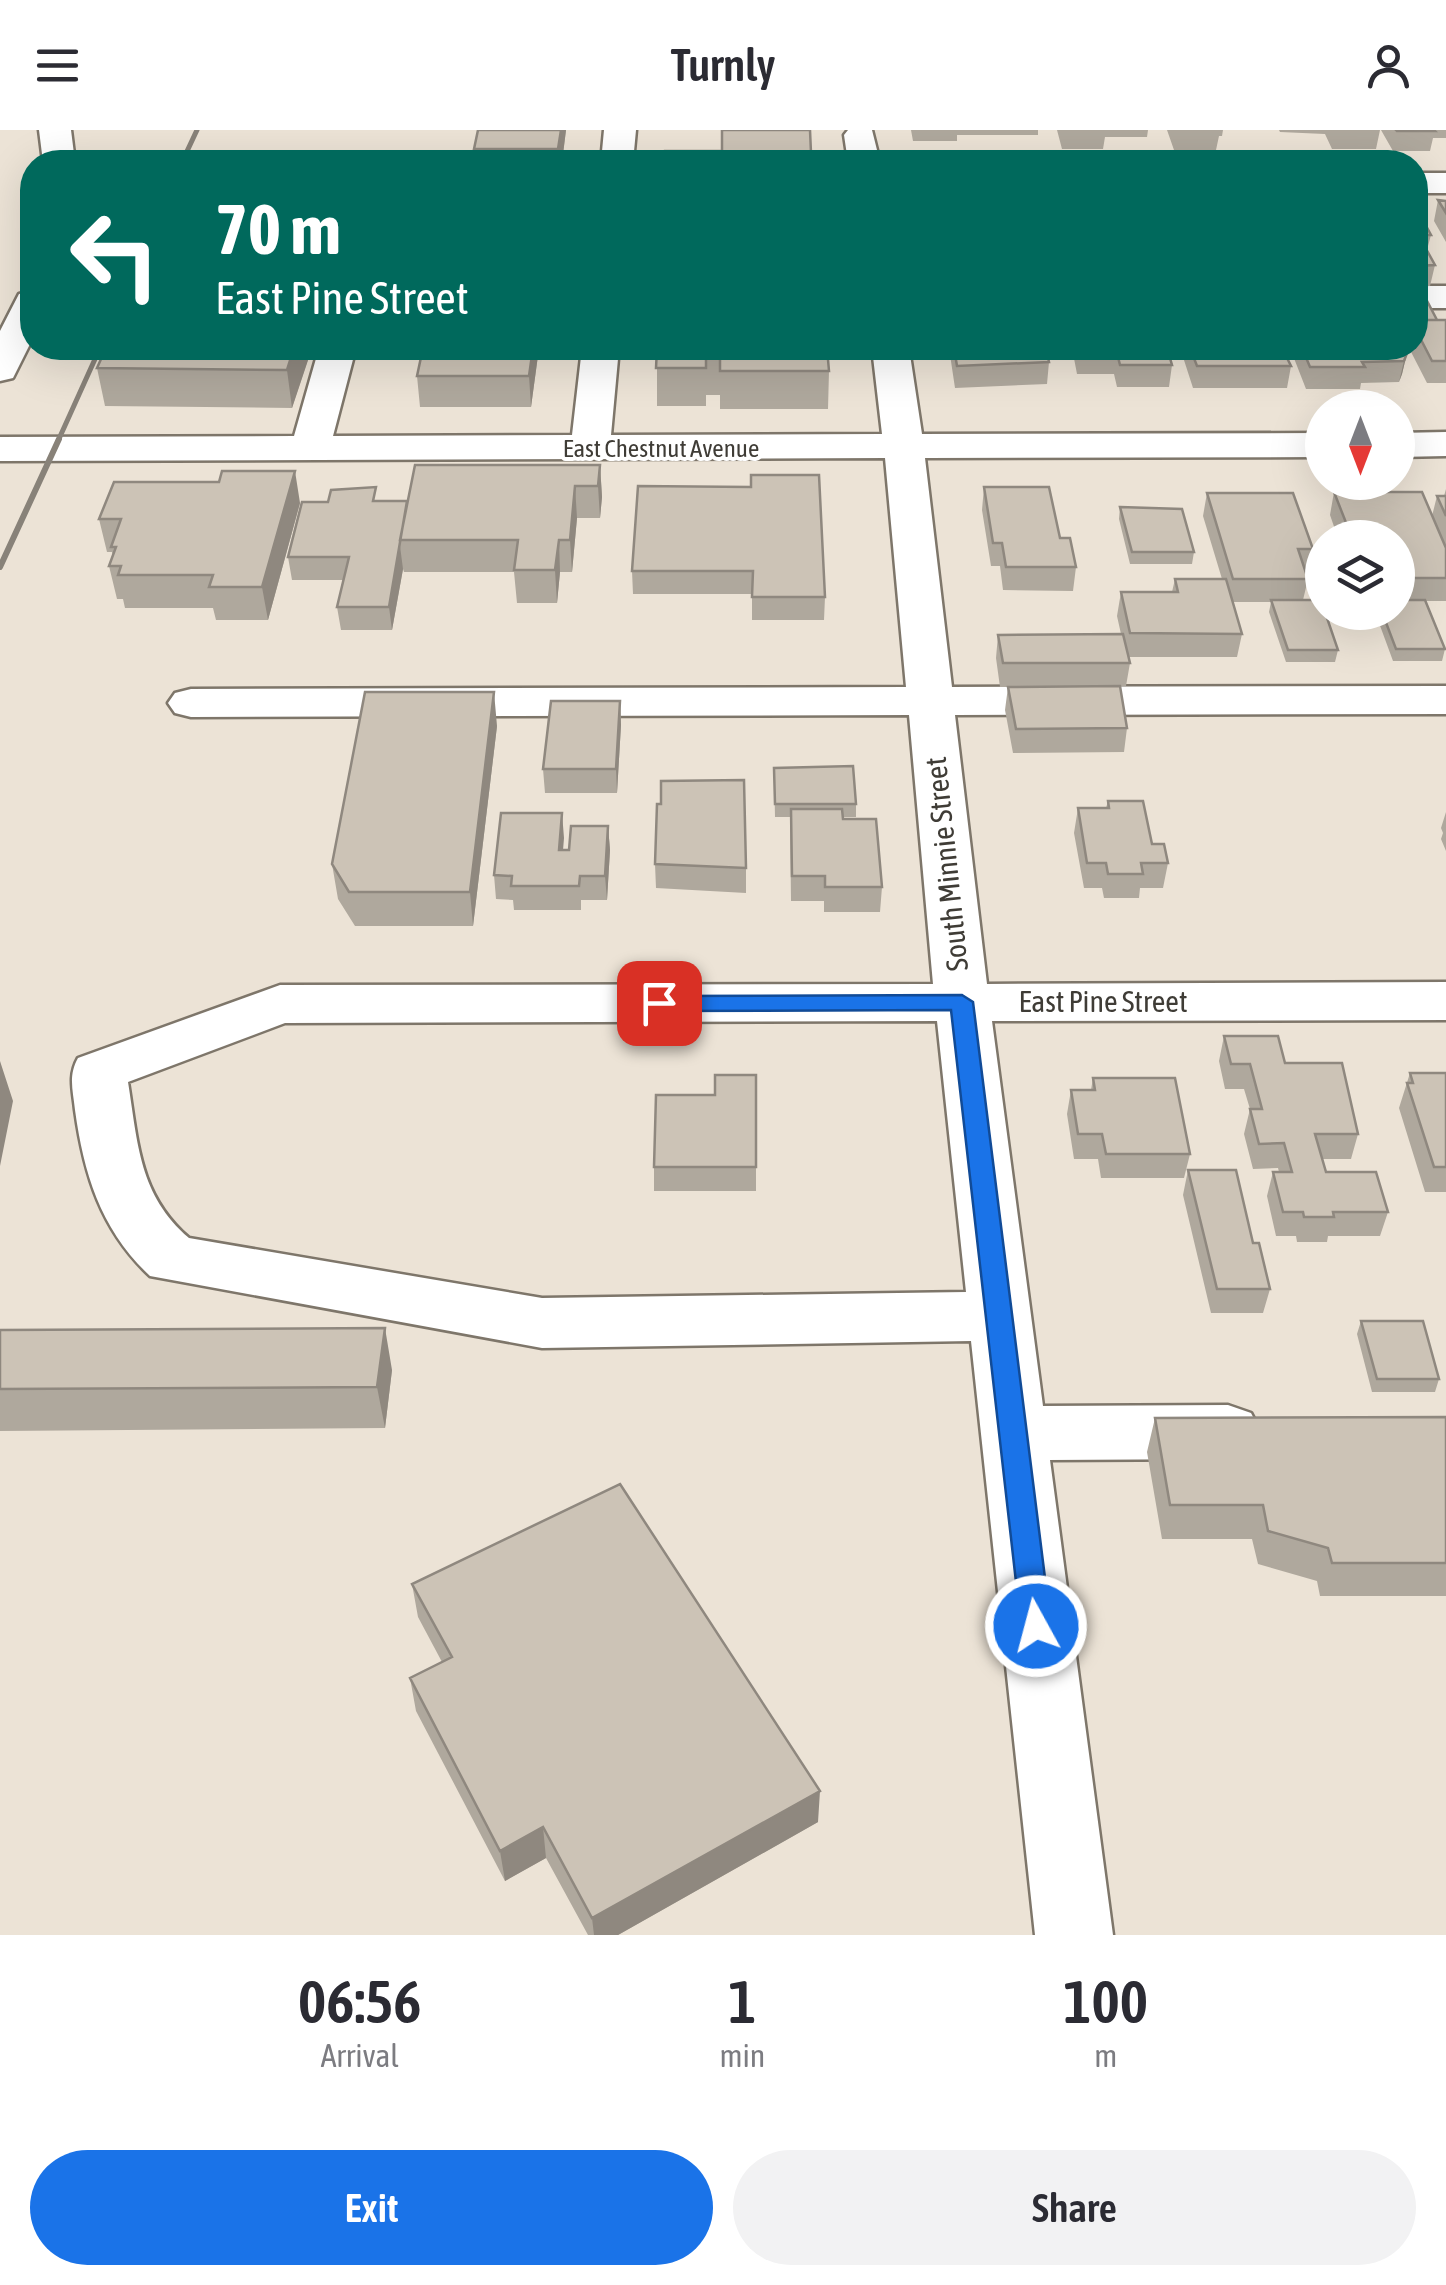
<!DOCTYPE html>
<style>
body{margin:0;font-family:"Asap Condensed",sans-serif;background:#f2f2f3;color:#2b2b33;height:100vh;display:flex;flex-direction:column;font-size:38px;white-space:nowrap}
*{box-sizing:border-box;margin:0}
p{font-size:32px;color:#7c7c81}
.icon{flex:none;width:55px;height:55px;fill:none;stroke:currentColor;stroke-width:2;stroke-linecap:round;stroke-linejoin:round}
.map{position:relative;height:1805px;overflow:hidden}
.sheet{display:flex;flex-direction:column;background:#fff;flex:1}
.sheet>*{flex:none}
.top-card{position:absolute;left:20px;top:20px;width:1408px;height:210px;border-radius:40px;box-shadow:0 10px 40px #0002;background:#00695c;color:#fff;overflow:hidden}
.needle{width:65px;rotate:180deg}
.tools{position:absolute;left:1305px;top:260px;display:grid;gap:20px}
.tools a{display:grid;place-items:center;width:110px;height:110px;border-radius:50%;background:#fff;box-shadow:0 10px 40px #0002;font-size:50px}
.pin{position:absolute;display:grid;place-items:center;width:85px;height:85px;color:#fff;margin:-42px;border-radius:20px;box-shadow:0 5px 15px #0006}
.me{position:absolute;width:110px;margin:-55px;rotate:353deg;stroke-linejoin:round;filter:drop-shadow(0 0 8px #0008)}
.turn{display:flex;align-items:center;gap:35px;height:210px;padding:0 30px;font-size:45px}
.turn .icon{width:130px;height:130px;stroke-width:2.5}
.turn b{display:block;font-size:70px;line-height:85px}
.eta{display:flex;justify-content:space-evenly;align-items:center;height:170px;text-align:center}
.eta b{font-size:60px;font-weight:600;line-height:70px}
.action{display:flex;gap:20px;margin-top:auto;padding:20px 30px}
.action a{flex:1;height:115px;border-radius:60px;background:#1a73e8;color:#fff;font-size:40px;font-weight:600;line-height:115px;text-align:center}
.action a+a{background:#f2f2f3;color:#2b2b33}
header{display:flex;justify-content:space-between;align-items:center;height:130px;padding:0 30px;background:#fff;font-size:45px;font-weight:600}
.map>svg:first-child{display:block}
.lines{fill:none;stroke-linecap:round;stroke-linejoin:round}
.minor-casing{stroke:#7e766a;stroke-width:5}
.minor{fill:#fff;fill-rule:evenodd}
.rail-far1{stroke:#888279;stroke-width:5}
.rail{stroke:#888279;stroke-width:6}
.wall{fill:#afa89d}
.shaded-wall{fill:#8f887f}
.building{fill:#ccc3b6;stroke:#8f887f;stroke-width:2.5}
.route{fill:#1a73e8;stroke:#114b97;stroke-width:2.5}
.labels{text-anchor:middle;stroke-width:8;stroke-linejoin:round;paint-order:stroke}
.far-street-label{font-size:25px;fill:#3f3c36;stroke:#fff}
.street-label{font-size:30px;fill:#3f3c36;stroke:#fff}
</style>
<header><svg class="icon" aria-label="menu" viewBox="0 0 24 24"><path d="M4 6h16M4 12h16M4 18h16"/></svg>Turnly<svg class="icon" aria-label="person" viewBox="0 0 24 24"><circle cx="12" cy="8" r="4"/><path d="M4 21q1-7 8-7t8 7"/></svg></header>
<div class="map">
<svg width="1446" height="1805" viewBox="0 0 1446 1805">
<rect width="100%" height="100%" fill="#ece3d6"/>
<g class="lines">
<!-- minor casing -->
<g class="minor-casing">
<path id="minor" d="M 39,0 L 71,0 L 75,32 L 43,32 Z
M 604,0 L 636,0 L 633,32 L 601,32 Z
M 848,0 L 872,0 L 880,32 L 848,32 L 844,5 Z
M 1415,43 L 1446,43 L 1446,63 L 1415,63 Z
M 1415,156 L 1446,156 L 1446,178 L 1415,178 Z
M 32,161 L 32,210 L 13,248 L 0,251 L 0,201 L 19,164 Z
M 319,218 L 356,218 L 333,306 L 572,305 L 582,218 L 619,218 L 611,305 L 882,304 L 872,218 L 909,218 L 922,304 L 1322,303 L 1322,327 L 925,328 L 952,557 L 1446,556 L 1446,584 L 955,585 L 987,854 L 1446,852 L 1446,890 L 992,891 L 1043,1276 L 1228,1275 L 1251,1283 L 1261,1302 L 1251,1321 L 1228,1329 L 1050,1330 L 1113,1805 L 1035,1805 L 971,1211 L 542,1218 L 150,1146 C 101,1100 84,1045 75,980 C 73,960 68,946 78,928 L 280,855 L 933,854 L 909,585 L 191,587 L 175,583 L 168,573 L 175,563 L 191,559 L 906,557 L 885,328 L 0,331 L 0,307 L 294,306 ZM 937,891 L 966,1162 L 542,1168 L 189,1108 C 139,1065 138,1014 128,952 L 285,893 Z
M 1446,302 L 1446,326 L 1398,327 L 1398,303 Z"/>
</g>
<!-- minor -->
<use href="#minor" class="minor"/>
<!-- rail-far1 -->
<path class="rail-far1" d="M 182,32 L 197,0
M 58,311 L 100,218"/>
<!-- rail -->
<path class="rail" d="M 0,437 L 59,309"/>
</g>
<!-- wall -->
<path class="wall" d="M 566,0 L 562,32 L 475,32 L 474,19 Z
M 722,0 L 811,23 L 811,32 L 722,32 Z
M 911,0 L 1038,0 L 1038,5 L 957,5 L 957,11 L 913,11 Z
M 1057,0 L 1148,0 L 1147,7 L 1105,7 L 1103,19 L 1062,19 Z
M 1167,0 L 1223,0 L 1222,6 L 1219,6 L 1216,20 L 1174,20 Z
M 1279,0 L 1380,0 L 1376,19 L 1332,19 L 1325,4 L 1280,2 Z
M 1381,0 L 1446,0 L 1446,8 L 1433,8 L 1430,21 L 1393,21 Z
M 1438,70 L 1446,71 L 1446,112 L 1434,91 Z
M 1415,83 L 1431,105 L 1428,116 L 1424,116 L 1435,135 L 1430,156 L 1415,157 Z
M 1415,169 L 1437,190 L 1446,190 L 1446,253 L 1427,253 L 1409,218 L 1415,218 Z
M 106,218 L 312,218 L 292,278 L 105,276 L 97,238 Z
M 416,218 L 539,218 L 531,277 L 420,277 L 417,246 L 422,222 L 416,222 Z
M 657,218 L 829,241 L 828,279 L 720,279 L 720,265 L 706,265 L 706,276 L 657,276 Z
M 949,218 L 1046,218 L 1049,232 L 1047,254 L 955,258 Z
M 1072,218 L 1167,218 L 1172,235 L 1169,257 L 1117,257 L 1114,244 L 1077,244 Z
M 1184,218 L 1282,218 L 1291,236 L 1287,258 L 1193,258 L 1183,227 Z
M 1290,218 L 1405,218 L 1407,223 L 1402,244 L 1399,252 L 1361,253 L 1360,259 L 1306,259 Z
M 600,335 L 602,367 L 600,388 L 577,388 L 572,442 L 560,442 L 557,473 L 517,473 L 514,442 L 404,442 L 403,439 L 392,500 L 341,500 L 337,477 L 343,450 L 292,450 L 288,427 L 378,371 L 407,371 Z
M 638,356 L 825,467 L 824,490 L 752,490 L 752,464 L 633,464 L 632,441 Z
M 984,357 L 1060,408 L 1076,437 L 1073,461 L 1003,460 L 1000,436 L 991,436 L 982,380 Z
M 1446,359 L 1446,471 L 1426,471 L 1445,519 L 1442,531 L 1393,531 L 1375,482 L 1398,482 L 1398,408 L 1338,408 L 1330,385 L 1334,362 L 1432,386 L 1437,366 L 1444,366 Z
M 1207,363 L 1313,419 L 1308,442 L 1305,442 L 1308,449 L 1303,470 L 1338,520 L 1335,532 L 1286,532 L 1269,482 L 1271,472 L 1233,472 L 1242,504 L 1237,527 L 1129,527 L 1130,533 L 1126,556 L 1120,556 L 1127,598 L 1124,622 L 1013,623 L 1005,580 L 1008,557 L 1000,557 L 996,528 L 998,505 L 1121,504 L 1117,486 L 1121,462 L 1172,462 L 1175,449 L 1222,449 L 1203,386 Z
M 300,373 L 268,490 L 216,490 L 213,478 L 125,478 L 123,469 L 117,469 L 109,436 L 113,427 L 112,422 L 107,422 L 99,389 Z
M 1120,377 L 1194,422 L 1192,434 L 1130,434 L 1119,389 Z
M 620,571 L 621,595 L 617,663 L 545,663 L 543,639 Z
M 497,596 L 473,796 L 355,796 L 338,769 L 332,734 Z
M 774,638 L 856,674 L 856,687 L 843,687 L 882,757 L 880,782 L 824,782 L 824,771 L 791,771 L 790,687 L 775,687 Z
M 1108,671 L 1152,714 L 1168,733 L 1163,758 L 1140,758 L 1139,768 L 1104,768 L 1102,758 L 1084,758 L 1074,703 L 1078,678 L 1106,678 Z
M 661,674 L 746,738 L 746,763 L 656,758 L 655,734 Z
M 1446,682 L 1446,721 L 1441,709 L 1443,703 L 1441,698 Z
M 562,683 L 563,720 L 569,720 L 608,696 L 610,720 L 607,770 L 581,770 L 581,780 L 514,780 L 513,770 L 496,769 L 494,745 Z
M 1224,906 L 1285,933 L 1358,1004 L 1351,1029 L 1322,1029 L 1326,1042 L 1388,1082 L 1380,1106 L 1328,1106 L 1327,1112 L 1297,1112 L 1296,1106 L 1276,1106 L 1267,1066 L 1273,1042 L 1279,1042 L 1278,1038 L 1253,1039 L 1244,1004 L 1250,979 L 1244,959 L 1225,959 L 1219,931 Z
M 1410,943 L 1446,943 L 1446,1062 L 1425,1062 L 1399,978 Z
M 756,945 L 756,1061 L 654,1061 L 654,1037 L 715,965 Z
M 1093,948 L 1190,1024 L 1184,1048 L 1101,1048 L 1098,1029 L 1074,1029 L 1067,984 L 1071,960 L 1091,960 Z
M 1188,1040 L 1253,1113 L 1270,1159 L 1263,1183 L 1211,1183 L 1183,1065 Z
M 1361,1191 L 1439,1249 L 1435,1262 L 1372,1262 L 1357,1204 Z
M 0,1200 L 392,1240 L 385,1298 L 0,1301 Z
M 1446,1287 L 1446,1466 L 1320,1466 L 1317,1451 L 1258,1434 L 1252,1409 L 1162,1409 L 1147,1322 L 1155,1288 Z
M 412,1454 L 818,1692 L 618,1805 L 588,1805 L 546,1728 L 505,1751 L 416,1581 L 410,1548 L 442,1532 L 418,1487 Z"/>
<!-- shaded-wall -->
<path class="shaded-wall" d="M 561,0 L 566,0 L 562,32 L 559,32 L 558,19 Z
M 294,218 L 312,218 L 292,278 L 287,240 Z
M 533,218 L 539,218 L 531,277 L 529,246 Z
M 1407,223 L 1402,244 L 1399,252 L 1404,231 Z
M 600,335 L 602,367 L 600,388 L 598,356 Z
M 295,341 L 300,373 L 268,490 L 262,457 Z
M 575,356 L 577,388 L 572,442 L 570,410 Z
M 559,410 L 560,442 L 557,473 L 555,440 Z
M 400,416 L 403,439 L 392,500 L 389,477 Z
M 494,562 L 497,596 L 473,796 L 470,762 Z
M 620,571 L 621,595 L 617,663 L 616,639 Z
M 562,683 L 564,708 L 561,745 L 559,720 Z
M 608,696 L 610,720 L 607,770 L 605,746 Z
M 0,931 L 13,971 L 0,1036 Z
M 385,1198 L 392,1240 L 385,1298 L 377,1257 Z
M 820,1661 L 818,1692 L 618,1805 L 594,1805 L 592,1788 Z
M 543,1697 L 546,1728 L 505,1751 L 500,1721 Z"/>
<!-- building -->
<path class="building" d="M 478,0 L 561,0 L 558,19 L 474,19 Z
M 722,0 L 810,0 L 811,23 L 722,22 Z
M 1396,0 L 1434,0 L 1435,1 L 1397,1 Z
M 665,21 L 720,21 L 720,32 L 664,32 Z
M 1438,70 L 1446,71 L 1446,83 Z
M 1415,83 L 1419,83 L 1431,105 L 1419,105 L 1415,99 Z
M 1415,99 L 1435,135 L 1415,136 Z
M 1415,169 L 1426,169 L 1437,190 L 1415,190 Z
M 1415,190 L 1446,190 L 1446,231 L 1432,231 L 1415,198 Z
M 106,218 L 294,218 L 287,240 L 97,238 Z
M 423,218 L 533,218 L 529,246 L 417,246 Z
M 657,218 L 827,218 L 829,241 L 720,241 L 720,228 L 706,228 L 706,238 L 656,238 Z
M 954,218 L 1046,218 L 1049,232 L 957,236 Z
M 1079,218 L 1167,218 L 1172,235 L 1120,235 L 1117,223 L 1080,222 Z
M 1190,218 L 1282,218 L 1291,236 L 1197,236 Z
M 1302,218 L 1405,218 L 1407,223 L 1404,231 L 1362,232 L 1365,237 L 1310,237 Z
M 415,335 L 600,335 L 598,356 L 575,356 L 570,410 L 559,410 L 555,440 L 514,440 L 518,410 L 400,410 Z
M 222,341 L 295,341 L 262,457 L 209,457 L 213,445 L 118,445 L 121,436 L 109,436 L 116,417 L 111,417 L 121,389 L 99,389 L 114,352 L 219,352 Z
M 751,345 L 819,345 L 825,467 L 752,467 L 753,441 L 632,441 L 638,356 L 751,357 Z
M 376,357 L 373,371 L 407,371 L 389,477 L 337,477 L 349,427 L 288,427 L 302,372 L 328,372 L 331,360 Z
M 984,357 L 1049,357 L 1060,408 L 1070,408 L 1076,437 L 1006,437 L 1002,413 L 993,413 Z
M 1334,362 L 1422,362 L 1446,418 L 1446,448 L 1398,448 L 1398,408 L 1352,408 Z
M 1207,363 L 1293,363 L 1313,419 L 1298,419 L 1308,449 L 1233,449 Z
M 1437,366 L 1446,366 L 1446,386 Z
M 1120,377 L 1182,379 L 1194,422 L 1132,422 Z
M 1175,449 L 1226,449 L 1242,504 L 1130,503 L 1121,462 L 1178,462 Z
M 1271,470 L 1320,470 L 1322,482 L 1325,482 L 1338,520 L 1288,520 Z
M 1398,470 L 1425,470 L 1445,519 L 1396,519 L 1382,482 L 1398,482 Z
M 1123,504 L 1130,533 L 1003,533 L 998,505 Z
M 1120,556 L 1127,598 L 1016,599 L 1008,557 Z
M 365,562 L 494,562 L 470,762 L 349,762 L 332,734 Z
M 551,571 L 620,571 L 616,639 L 543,639 Z
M 853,636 L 856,674 L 775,674 L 774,638 Z
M 744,650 L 746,738 L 655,734 L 657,674 L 661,674 L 661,651 Z
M 1108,671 L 1143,671 L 1152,714 L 1164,714 L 1168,733 L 1141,733 L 1143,744 L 1108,744 L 1106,733 L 1087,733 L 1078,678 L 1109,678 Z
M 791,679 L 842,679 L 843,689 L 876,689 L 882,757 L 825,757 L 825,746 L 792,746 Z
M 501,683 L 562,683 L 559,720 L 569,720 L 571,696 L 608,696 L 605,746 L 580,746 L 579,756 L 511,756 L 512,746 L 494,745 Z
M 1224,906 L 1278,906 L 1285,933 L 1342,933 L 1358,1004 L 1315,1004 L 1326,1042 L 1376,1042 L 1388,1082 L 1333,1082 L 1334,1087 L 1304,1087 L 1303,1082 L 1283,1082 L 1273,1042 L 1292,1042 L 1284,1013 L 1259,1014 L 1250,979 L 1262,979 L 1250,934 L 1231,934 Z
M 1410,943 L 1446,943 L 1446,1037 L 1434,1037 L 1407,953 L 1413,953 Z
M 715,945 L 756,945 L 756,1037 L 654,1037 L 656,965 L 715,965 Z
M 1093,948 L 1175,948 L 1190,1024 L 1106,1024 L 1102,1004 L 1078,1004 L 1071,960 L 1095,960 Z
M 1188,1040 L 1236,1040 L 1253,1113 L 1259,1113 L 1270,1159 L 1217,1159 Z
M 1361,1191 L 1423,1191 L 1439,1249 L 1377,1249 Z
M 385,1198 L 377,1257 L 0,1259 L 0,1200 Z
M 1446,1287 L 1446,1433 L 1332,1433 L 1328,1418 L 1268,1401 L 1263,1375 L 1170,1375 L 1155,1288 Z
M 620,1354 L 820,1661 L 592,1788 L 543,1697 L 500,1721 L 410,1548 L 452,1527 L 412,1454 Z"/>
<!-- route -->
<path class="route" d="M 962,865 L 973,872 L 1051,1496 L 1046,1505 L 1036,1509 L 1026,1505 L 1021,1496 L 951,880 L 659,881 L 648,873 L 659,866 Z"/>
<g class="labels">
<!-- far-street labels -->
<g class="far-street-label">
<text x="661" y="327">East Chestnut Avenue</text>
</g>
<!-- street labels -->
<g class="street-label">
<text transform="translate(947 734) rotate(-96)" y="10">South Minnie Street</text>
<text x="1103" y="882">East Pine Street</text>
</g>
</g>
</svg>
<div class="tools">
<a><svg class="needle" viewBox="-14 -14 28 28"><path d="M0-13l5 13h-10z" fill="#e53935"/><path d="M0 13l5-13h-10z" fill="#7c7c81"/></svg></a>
<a><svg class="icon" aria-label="layers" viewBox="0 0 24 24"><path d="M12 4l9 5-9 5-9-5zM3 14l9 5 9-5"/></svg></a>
</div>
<div class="pin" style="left:659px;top:873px;background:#d93025"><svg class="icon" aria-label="arrive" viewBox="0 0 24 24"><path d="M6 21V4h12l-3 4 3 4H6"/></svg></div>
<svg class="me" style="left:1036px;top:1496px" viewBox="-20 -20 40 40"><circle r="17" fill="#1a73e8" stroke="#fff" stroke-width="3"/><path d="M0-11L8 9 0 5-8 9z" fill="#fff"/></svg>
<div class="top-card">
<div class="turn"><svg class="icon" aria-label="left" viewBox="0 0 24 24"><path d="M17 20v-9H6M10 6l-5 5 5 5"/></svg><div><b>70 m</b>East Pine Street</div></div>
</div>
</div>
<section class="sheet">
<div class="eta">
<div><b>06:56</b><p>Arrival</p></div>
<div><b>1</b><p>min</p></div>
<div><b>100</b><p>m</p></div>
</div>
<div class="action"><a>Exit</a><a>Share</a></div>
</section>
